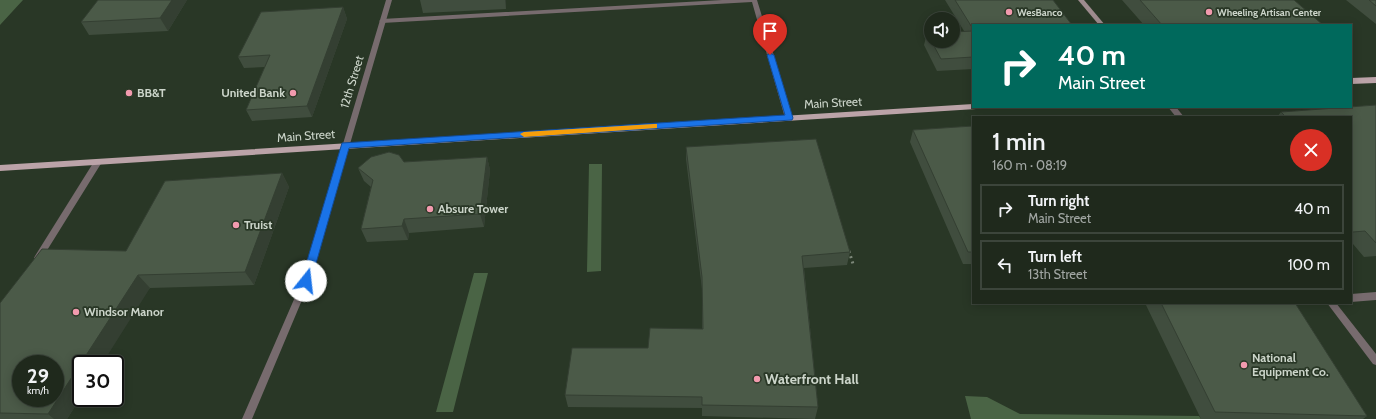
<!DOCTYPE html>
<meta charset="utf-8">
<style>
body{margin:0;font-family:Cabin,sans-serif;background:#2c3529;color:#f1f3f6;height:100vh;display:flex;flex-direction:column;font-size:15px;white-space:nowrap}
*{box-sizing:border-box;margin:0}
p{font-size:13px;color:#a1a6a3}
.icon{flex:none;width:22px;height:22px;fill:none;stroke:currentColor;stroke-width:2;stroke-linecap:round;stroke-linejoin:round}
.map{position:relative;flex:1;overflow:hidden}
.sheet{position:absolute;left:972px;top:116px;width:380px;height:188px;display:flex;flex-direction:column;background:#1f291c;border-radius:0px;box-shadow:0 2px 10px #0003,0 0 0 1px #3c453b}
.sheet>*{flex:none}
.hud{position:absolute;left:972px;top:24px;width:380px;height:84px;border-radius:0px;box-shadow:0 2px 10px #0003,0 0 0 1px #3c453b;background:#00695c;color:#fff;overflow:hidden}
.tools{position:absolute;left:924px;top:12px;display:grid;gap:8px}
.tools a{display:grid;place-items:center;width:36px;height:36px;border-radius:50%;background:#1f291c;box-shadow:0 2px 10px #0003,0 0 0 1px #3c453b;font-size:20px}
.speed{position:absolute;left:12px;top:355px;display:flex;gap:8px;font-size:20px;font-weight:700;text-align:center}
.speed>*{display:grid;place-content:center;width:52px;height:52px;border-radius:50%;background:#1f291c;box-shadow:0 2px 10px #0003,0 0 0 1px #3c453b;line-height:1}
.speed small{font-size:10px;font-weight:400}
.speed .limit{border:2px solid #111;border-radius:6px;background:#fff;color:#111}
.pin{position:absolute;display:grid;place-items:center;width:34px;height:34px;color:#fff;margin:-41px -17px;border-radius:50% 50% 50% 0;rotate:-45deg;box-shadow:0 0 4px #0007}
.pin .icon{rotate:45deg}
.me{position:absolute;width:44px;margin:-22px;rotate:16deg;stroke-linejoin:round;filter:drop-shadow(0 0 3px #0008)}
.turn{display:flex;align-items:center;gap:14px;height:84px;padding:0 20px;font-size:18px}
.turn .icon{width:52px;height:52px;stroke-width:2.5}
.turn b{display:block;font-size:28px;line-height:34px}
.round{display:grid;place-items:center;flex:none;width:42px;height:42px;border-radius:21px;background:#2c3529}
.summary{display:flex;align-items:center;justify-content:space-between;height:68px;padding:0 20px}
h1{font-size:24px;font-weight:600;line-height:30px}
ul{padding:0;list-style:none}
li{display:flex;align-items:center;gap:12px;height:50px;margin:0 8px 6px;padding:0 12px;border:2px solid #3c453b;border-radius:0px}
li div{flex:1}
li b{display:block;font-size:15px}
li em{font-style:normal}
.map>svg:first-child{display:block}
.green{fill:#4a6445}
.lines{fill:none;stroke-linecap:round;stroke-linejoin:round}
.path{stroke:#7c8779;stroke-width:3;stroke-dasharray:2 3.5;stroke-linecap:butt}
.lane{fill:#776b6e;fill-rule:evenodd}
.street{fill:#776b6e;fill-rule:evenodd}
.secondary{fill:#9e8b8e;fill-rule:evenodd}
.primary{fill:#bba3a8;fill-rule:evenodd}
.wall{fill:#404d3e}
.shaded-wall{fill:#343f32}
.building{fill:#4b5a48;stroke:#343f32;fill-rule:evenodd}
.route{fill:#1a73e8;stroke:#114b97}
.slow{fill:#f59e0b}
.poi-dot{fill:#f29aae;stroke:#293726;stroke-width:1.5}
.labels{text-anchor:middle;stroke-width:3.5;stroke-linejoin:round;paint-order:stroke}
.far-poi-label{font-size:10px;font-weight:bold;fill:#ccd5ca;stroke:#293726;text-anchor:start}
.street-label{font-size:12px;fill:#ccd5ca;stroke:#293726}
.poi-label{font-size:12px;font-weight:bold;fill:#ccd5ca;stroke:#293726;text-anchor:start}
.near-poi-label{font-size:14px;font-weight:bold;fill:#ccd5ca;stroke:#293726;text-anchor:start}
</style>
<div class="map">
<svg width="1376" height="419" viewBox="0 0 1376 419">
<rect width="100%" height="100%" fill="#293726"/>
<!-- green -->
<path class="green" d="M 0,0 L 23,0 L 0,25 Z
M 589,164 L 602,164 L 601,271 L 587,272 Z
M 474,273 L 488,273 L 453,412 L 436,412 Z
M 965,396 L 987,397 L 1020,414 L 1199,416 L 1201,419 L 971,419 Z"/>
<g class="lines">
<!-- path -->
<path class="path" d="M 849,251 L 853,264"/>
<!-- lane -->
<path class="lane" d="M 722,0 L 757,0 L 793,118 L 792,120 L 789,120 L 785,118 L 752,2 L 382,23 L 379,21 L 382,19 Z
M 98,159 L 102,162 L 41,260 L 35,260 L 34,258 L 35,256 L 95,160 Z"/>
<!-- street -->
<path class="street" d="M 386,0 L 392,0 L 310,281 L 252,419 L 242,419 L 302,281 Z
M 1168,107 L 1176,107 L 1184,117 L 1176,117 Z
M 1376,292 L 1376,300 L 1351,302 L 1351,294 Z
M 1327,303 L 1336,303 L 1376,354 L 1376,365 L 1373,364 Z"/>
<!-- secondary -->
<path class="secondary" d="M 1078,0 L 1084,0 L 1105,25 L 1099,25 Z"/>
<!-- primary -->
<path class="primary" d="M 1376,77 L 1376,83 L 1351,84 L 1351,78 Z
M 973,104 L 973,107 L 977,107 L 976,109 L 0,171 L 0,165 Z"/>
</g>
<!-- wall -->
<path class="wall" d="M 187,0 L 168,31 L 89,35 L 81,22 Z
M 420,0 L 506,0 L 506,9 L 423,13 Z
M 945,0 L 1053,0 L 973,25 L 973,69 L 937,71 L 924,45 L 927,33 L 964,31 Z
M 1122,0 L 1294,0 L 1323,25 L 1144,25 Z
M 1346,0 L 1376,0 L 1376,24 Z
M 343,7 L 347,19 L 312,117 L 252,121 L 246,110 L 265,67 L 244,68 L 238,57 Z
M 1376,105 L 1376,256 L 1364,257 L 1353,244 L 1351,244 L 1351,117 L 1277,117 L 1281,112 Z
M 973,126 L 973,264 L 963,264 L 910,142 L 913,130 Z
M 686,147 L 850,252 L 847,265 L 804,268 L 818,407 L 815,419 L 702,416 L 702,408 L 568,407 L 565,395 L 648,348 L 702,329 L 702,289 L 686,159 Z
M 487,157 L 490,170 L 484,227 L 409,233 L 408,240 L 367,242 L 361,229 L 371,187 L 364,181 L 358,168 L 404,162 Z
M 282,173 L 289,187 L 254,285 L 150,288 L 81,364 L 81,397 L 67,419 L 0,419 L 0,303 L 126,251 Z
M 1145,303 L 1295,303 L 1367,416 L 1363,419 L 1201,419 Z"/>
<!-- shaded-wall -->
<path class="shaded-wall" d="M 172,0 L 187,0 L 168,31 L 160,18 Z
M 505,0 L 506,0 L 506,9 Z
M 343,7 L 347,19 L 312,117 L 307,106 Z
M 487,157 L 490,170 L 484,227 L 480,214 Z
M 282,173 L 289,187 L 254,285 L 245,272 Z
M 404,219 L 409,233 L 408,240 L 402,226 Z
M 138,275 L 150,288 L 102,364 L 81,364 L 81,397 L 67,419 L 54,419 L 48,414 Z"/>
<!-- building -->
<path class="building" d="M 98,0 L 172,0 L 160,18 L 81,22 Z
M 955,0 L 1053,0 L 1072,25 L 973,25 L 973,29 Z
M 1140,0 L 1294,0 L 1323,25 L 1162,25 Z
M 1369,0 L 1376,0 L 1376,6 Z
M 343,7 L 307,106 L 246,110 L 270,55 L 238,57 L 261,12 Z
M 973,31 L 973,57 L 941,59 L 927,33 L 931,33 L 931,41 L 953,41 L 953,32 Z
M 1376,105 L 1376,243 L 1365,231 L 1353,232 L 1351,230 L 1351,117 L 1283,117 L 1286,117 L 1281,112 Z
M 973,126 L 973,252 L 968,252 L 913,130 Z
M 816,139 L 850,252 L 802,256 L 818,407 L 702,405 L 702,397 L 565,395 L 572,348 L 648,348 L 650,328 L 703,329 L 702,277 L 686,147 Z
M 389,152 L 399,155 L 404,162 L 487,157 L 480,214 L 404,219 L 402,226 L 361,229 L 373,180 L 358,168 L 371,157 Z
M 282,173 L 245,272 L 138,275 L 48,414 L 0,413 L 0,303 L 42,249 L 126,251 L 165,181 ZM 21,364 L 55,364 L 55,398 L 21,398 Z
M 1161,303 L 1295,303 L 1367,416 L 1215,412 Z"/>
<!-- route -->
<path class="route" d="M 770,53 L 774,55 L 793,118 L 792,120 L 349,148 L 311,281 L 306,285 L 301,281 L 342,143 L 785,115 L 767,55 Z"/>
<!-- slow -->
<path class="slow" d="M 654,124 L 657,124 L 657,128 L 524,137 L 520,134 L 524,132 Z"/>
<!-- markers -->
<g class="poi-dot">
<circle cx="1009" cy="12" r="4"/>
<circle cx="1209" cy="12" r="4"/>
<circle cx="129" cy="93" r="4"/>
<circle cx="293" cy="93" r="4"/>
<circle cx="430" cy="209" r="4"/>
<circle cx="236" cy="225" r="4"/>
<circle cx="76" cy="312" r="4"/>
<circle cx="1244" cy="365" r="4"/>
<circle cx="757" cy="379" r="4"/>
</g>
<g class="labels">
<!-- far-poi labels -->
<g class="far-poi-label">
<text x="1017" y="16">WesBanco</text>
<text x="1217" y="16">Wheeling Artisan Center</text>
</g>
<!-- street labels -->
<g class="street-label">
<text transform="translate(352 82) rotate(-73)" y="4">12th Street</text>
<text transform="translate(833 103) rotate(-3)" y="4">Main Street</text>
<text transform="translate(306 136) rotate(-4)" y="4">Main Street</text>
</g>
<!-- poi labels -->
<g class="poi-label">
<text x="137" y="97">BB&amp;T</text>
<text x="285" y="97" text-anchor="end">United Bank</text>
<text x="438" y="213">Absure Tower</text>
<text x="244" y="229">Truist</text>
<text x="84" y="316">Windsor Manor</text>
<text x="1252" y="362">National<tspan x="1252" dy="14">Equipment Co.</tspan></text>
</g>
<!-- near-poi labels -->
<g class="near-poi-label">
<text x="765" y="384">Waterfront Hall</text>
</g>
</g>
</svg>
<div class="tools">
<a><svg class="icon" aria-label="sound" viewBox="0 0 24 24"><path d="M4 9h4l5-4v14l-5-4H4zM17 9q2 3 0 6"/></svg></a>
</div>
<div class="speed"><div>29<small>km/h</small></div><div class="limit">30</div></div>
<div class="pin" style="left:770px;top:55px;background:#d93025"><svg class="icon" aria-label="arrive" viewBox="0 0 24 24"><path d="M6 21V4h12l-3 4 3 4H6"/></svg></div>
<svg class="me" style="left:306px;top:281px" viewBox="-20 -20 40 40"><circle r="19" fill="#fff"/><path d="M0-13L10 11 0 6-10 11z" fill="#1a73e8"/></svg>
<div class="hud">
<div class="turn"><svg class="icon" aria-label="right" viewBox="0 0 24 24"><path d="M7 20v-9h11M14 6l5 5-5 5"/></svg><div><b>40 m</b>Main Street</div></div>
</div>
<section class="sheet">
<div class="summary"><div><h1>1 min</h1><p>160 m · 08:19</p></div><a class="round" style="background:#d93025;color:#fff"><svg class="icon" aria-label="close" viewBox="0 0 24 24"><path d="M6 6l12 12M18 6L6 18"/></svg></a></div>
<ul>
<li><svg class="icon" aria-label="right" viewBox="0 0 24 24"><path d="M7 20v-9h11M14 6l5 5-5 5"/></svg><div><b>Turn right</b><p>Main Street</p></div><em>40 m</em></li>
<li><svg class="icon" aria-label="left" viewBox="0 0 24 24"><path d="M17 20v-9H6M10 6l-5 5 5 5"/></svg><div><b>Turn left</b><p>13th Street</p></div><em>100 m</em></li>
</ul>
</section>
</div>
